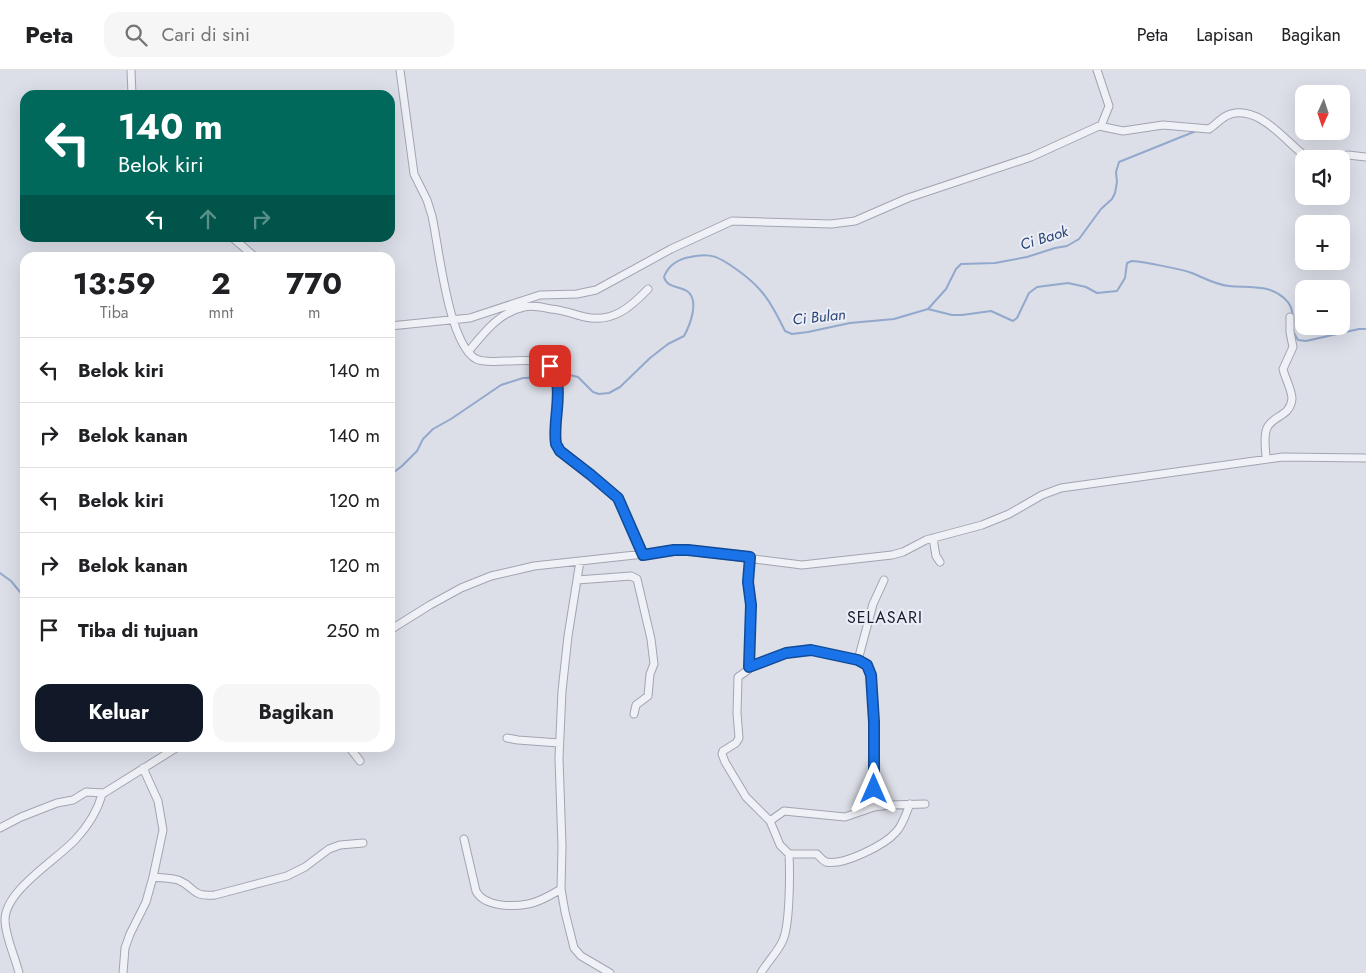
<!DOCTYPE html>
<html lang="id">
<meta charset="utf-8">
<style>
body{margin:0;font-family:Jost,sans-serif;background:#f6f6f6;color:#202124;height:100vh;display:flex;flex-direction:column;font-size:19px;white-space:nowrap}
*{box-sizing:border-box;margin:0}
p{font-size:16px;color:#757577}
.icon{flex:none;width:28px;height:28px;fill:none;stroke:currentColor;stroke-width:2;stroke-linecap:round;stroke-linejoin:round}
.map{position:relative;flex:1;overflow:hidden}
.drawer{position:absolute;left:20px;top:182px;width:375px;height:500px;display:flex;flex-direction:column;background:#fff;border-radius:15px;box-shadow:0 5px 20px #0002}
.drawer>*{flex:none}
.hud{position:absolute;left:20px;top:20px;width:375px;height:152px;border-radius:15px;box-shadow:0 5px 20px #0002;background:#00695c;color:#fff;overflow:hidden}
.needle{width:32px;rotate:183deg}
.buttons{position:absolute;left:1295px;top:15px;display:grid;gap:10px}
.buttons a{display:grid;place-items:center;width:55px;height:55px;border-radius:10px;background:#fff;box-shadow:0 5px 20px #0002;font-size:25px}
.pin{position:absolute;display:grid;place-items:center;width:42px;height:42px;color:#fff;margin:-21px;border-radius:10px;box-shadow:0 2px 8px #0006}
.me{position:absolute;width:55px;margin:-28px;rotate:0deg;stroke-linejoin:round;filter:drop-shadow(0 0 4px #0008)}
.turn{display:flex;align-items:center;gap:18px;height:105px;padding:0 15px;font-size:22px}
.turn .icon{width:65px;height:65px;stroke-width:2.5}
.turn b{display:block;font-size:35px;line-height:42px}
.lanes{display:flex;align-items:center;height:48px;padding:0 15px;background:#0003;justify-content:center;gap:25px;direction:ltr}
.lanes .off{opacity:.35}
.eta{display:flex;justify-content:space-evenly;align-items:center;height:85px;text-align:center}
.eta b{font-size:30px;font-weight:700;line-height:35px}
.action{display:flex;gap:10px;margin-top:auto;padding:10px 15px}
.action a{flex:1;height:58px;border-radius:15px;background:#111827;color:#fff;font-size:20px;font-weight:700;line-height:58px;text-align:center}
.action a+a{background:#f6f6f6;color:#202124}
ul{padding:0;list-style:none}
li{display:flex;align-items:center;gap:15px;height:65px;padding:0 15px;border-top:1px solid #e0e0e0}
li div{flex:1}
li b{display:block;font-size:19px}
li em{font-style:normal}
header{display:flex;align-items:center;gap:30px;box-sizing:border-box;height:70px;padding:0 25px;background:#fff;border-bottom:1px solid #e0e0e0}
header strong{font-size:24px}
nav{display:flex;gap:28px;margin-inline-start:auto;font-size:18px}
.search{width:350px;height:45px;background:#f6f6f6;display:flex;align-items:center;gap:12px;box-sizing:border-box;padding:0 18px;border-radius:15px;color:#757577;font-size:19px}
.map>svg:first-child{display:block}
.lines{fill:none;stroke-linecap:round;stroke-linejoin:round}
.stream{stroke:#92a8cc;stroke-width:2}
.minor-casing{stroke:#a1a5b2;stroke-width:9}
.minor{stroke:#eff1f6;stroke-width:7}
.route-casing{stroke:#114b97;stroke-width:12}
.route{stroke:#1a73e8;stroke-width:9}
.labels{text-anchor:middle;stroke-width:4;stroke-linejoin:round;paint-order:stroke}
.water-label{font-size:15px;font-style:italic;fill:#2a4477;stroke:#ebeef5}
.quarter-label{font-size:16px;letter-spacing:1px;fill:#171c30;stroke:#ebeef5}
</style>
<header>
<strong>Peta</strong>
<div class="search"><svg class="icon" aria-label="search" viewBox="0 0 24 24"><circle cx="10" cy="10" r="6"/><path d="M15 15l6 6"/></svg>Cari di sini</div>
<nav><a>Peta</a><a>Lapisan</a><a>Bagikan</a></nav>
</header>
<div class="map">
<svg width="1366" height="903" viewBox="0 0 1366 903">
<rect width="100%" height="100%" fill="#dcdfe8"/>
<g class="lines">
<!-- stream -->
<path class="stream" d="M 928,239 L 946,219 L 956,199 L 961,194 L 995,193 L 1027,187 L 1055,178 L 1067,176 L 1079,169 L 1101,139 L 1112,129 L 1115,123 L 1117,112 L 1116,102 L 1119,92 L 1196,61
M 1294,263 L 1298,270 L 1306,271 L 1359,259 L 1366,259
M 556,307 L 570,305 L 578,307 L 593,322 L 599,324 L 609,323 L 620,317 L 650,288 L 668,274 L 684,266 C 690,255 700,230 687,221 C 679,216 667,218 664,207 C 668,196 678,189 690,187 C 711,182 719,187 736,199 C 762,217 771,232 785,261 L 792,264 L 808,262 L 850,253 L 894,249 L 928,239 L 952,245 L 962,245 L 991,241 L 1013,251 L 1017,248 L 1029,223 L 1037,217 L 1068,213 L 1086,217 L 1097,223 L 1117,221 L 1125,208 L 1127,193 L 1132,191 C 1145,192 1180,199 1192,203 C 1204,208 1216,215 1229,216 C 1247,218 1269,214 1284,228 C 1290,233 1293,241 1293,249
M 390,405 L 402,396 L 417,381 L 423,369 L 433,359 L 451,349 L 501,315 L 523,308 L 552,307
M 0,503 L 11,511 L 25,528"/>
<!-- minor casing -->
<g class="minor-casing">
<path id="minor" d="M 131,0 L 132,25
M 400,0 L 414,104 L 427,130 L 432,146 C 439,177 448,273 476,289 C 484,293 497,291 506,291 C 521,291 542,287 553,299 L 558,322 L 555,374 L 561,381 L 591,405 L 618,428 L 643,485
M 1097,0 L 1109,36 L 1101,56
M 1333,89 L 1348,85 L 1366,87
M 233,168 L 256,188
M 390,256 L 470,248 L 540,225 L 577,224 L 596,220 L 671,179 L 732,151 L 831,154 L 855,151 L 908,128 L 1031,87 L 1099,56 L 1123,61 L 1163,55 L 1209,59 C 1216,55 1222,46 1231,44 C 1261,35 1288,75 1309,89
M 468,282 C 483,264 499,242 524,237 C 533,235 542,237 551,239 C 563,240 573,244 585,247 C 612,253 630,238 648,219
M 1266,389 C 1266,380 1263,367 1267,358 C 1273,345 1290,347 1292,329 C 1292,320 1285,308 1283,299 L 1293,277 L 1290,262 L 1290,247
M 933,468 L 936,486 L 940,492
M 750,487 L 748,512 L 751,535 L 749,597 L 748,600 L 738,607 L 737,643 L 739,668 L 736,673 L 723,681 L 722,684 L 725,692 L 746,727 L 770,751 L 780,775 L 789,784 C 790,802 790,854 783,870 C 778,882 767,892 761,903
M 580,491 L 568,566 L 562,621 L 559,688 L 562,776 L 561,819 L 565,842 L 574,878 L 581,886 L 610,903
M 577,510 L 631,506 L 637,509 L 651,569 L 654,594 L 650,604 L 648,626 L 636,635 L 634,644
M 390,560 L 430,535 L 461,518 L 491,506 L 534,496 L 681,480 L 802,495 L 892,485 L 903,482 L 926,470 L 982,455 L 1009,444 L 1042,425 L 1061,418 L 1283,387 L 1366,388
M 858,590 L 873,534 L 884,510
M 749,597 L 786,583 L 811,580 L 858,590 L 867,595 L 871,605 L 874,652 L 874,737
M 507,668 L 518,670 L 559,673
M 350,678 L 360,691
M 770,751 L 784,741 L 845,747 L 874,737 L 890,735 L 925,734
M 0,758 L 21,747 L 57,733 L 73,730 L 86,722 L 104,723 L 176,678
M 464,769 L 476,821 C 484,837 513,837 528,834 C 540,832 551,825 561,819
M 789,784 L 817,784 C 820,787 822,790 826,792 C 843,796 885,775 896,762 C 903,755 906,743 910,734
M 153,807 C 161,808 171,808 178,810 C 196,817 190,827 215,825 L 287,806 L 305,797 L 329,779 L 340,775 L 363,773
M 19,903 C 15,886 6,869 5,851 C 4,821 55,791 75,770 C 87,757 98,740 102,724
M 123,903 L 125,878 L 130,864 L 146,832 L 153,807 L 163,760 L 158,731 L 143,698"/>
</g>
<!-- minor -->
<use href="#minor" class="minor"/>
</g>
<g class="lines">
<!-- route casing -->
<g class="route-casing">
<path id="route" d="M 550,296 C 566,315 552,351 556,374 L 560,381 L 591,405 L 618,428 L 643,485 L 674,480 L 688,480 L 750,487 L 748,512 L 751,535 L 749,597 L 786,583 L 811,580 L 858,590 L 867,595 L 871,605 L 874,652 L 874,719"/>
</g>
<!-- route -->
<use href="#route" class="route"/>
</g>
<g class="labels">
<!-- water labels -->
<g class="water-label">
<text transform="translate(1044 168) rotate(-17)" y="5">Ci Baok</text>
<text transform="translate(819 247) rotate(-6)" y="5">Ci Bulan</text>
</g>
<!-- quarter labels -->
<g class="quarter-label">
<text x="885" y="553">SELASARI</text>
</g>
</g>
</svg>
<div class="buttons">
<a><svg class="needle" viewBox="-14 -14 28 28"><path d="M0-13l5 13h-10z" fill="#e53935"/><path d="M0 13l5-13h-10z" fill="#757577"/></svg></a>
<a><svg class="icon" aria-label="sound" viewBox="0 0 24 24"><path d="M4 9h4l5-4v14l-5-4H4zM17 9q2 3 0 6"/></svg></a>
<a>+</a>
<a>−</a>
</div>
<div class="pin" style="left:550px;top:296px;background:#d93025"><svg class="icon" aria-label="arrive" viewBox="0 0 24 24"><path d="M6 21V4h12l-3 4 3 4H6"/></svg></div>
<svg class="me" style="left:874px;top:719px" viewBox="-20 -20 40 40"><path d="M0-17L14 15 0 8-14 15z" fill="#1a73e8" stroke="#fff" stroke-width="4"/></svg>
<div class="hud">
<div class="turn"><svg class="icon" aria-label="left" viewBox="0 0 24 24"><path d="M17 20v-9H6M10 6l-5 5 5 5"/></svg><div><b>140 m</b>Belok kiri</div></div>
<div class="lanes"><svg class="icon" aria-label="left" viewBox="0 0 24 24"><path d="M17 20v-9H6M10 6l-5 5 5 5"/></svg><svg class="icon off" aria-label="ahead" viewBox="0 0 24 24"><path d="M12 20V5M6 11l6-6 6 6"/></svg><svg class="icon off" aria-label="right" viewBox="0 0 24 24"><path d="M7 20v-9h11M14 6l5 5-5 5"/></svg></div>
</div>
<section class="drawer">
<div class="eta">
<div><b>13:59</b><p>Tiba</p></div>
<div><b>2</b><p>mnt</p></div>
<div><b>770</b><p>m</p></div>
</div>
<ul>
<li><svg class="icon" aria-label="left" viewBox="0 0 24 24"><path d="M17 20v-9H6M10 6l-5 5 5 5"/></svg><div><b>Belok kiri</b></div><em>140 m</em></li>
<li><svg class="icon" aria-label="right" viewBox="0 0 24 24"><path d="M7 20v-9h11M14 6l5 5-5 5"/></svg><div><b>Belok kanan</b></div><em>140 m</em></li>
<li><svg class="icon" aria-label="left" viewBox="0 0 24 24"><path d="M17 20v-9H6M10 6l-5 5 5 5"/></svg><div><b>Belok kiri</b></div><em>120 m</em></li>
<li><svg class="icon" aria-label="right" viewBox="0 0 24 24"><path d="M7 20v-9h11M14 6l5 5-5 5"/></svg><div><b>Belok kanan</b></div><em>120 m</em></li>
<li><svg class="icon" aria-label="arrive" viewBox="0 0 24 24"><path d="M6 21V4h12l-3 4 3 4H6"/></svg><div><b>Tiba di tujuan</b></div><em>250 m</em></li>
</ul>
<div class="action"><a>Keluar</a><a>Bagikan</a></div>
</section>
</div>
